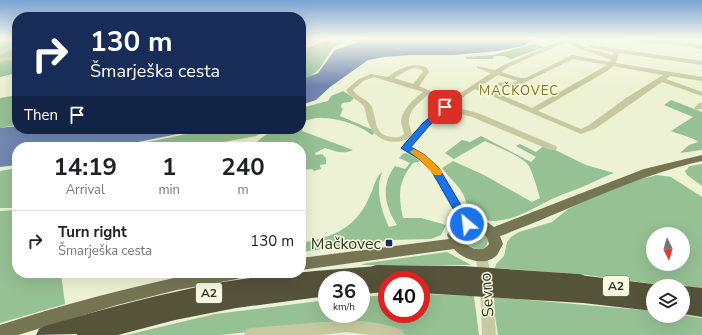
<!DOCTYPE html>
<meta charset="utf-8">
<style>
body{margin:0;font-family:"Nunito Sans",sans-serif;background:#f2f2f2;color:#202124;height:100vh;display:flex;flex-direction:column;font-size:15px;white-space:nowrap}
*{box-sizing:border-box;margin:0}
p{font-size:13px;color:#757577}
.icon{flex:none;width:22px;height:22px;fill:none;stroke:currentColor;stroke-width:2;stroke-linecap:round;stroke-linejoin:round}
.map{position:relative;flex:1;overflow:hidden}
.drawer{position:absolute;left:12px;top:142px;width:294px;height:136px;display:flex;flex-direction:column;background:#fff;border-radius:16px;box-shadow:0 4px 16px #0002}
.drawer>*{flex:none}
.hud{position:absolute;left:12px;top:12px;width:294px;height:122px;border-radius:16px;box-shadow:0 4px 16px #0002;background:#172c57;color:#fff;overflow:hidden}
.needle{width:26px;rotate:175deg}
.fabs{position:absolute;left:646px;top:227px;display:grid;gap:8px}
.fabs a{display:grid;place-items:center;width:44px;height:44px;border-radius:50%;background:#fff;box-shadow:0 4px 16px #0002;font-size:20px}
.speed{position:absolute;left:318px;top:271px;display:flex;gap:8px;font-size:20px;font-weight:700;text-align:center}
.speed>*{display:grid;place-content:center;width:52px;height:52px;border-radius:50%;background:#fff;box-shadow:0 4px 16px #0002;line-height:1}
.speed small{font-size:10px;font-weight:400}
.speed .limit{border:6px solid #d22;background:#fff;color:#111}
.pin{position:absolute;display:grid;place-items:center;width:34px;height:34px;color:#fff;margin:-17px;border-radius:8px;box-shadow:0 2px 6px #0006}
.me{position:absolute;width:44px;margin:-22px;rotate:332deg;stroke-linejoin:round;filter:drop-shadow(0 0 3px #0008)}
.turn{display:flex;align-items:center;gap:14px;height:84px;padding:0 12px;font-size:18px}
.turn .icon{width:52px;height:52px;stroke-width:2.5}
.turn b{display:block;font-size:28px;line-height:34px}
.then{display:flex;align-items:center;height:38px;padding:0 12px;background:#0003;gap:8px;font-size:15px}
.eta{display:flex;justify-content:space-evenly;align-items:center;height:68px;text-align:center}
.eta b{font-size:24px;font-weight:700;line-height:28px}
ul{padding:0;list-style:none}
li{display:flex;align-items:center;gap:12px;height:60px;padding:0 12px;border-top:1px solid #e0e0e0}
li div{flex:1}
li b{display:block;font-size:15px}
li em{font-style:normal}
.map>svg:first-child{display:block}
.green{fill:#96c194;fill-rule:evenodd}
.water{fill:#7187b0}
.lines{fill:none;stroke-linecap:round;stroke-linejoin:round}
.minor{fill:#c7caa0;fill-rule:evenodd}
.major{fill:#767553;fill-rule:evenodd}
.highway{fill:#55533a;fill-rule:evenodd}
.highway-bridge{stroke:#55533a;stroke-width:16}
.route{fill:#1a73e8;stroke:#114b97}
.slow{fill:#f59e0b}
.poi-dot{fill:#172c57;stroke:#f6fae0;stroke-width:1.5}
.labels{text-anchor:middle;stroke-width:3;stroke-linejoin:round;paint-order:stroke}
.shield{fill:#f6fae0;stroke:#6e6e5c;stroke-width:1}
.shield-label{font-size:12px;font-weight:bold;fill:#333224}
.far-quarter-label{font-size:13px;letter-spacing:1px;fill:#817118;stroke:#f6fae0}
.near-poi-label{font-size:16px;fill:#333224;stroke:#f6fae0;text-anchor:end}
.near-street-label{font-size:16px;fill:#333224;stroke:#f6fae0}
</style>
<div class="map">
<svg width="702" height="335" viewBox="0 0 702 335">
<rect width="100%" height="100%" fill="#eef2d4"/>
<!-- green -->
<path class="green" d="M 17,39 L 17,73 L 0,77 L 0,40 Z
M 327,39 L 371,39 L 355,42 L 347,40 L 337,45 L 332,49 L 320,68 L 309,78 L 301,82 L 301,62 L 304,59 L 301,55 L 301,45 L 309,48 Z
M 534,44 L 544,47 L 511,59 L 504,56 L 494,56 L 493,59 L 467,59 L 465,57 L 493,55 Z
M 343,91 L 354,98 L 350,102 L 342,103 L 341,107 L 343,109 L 340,116 L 373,130 L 374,134 L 372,135 C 360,125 338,118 322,118 C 316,117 308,120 301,122 L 301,108 L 328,101 L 331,96 Z
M 17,95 L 17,125 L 0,128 L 0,98 Z
M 671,100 L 702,112 L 702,150 L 680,153 L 689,145 L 698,142 C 695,138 678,134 671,131 L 693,117 L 664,105 Z
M 301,125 L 304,125 L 302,131 L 353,150 C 343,155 335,151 325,148 L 315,153 L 316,155 L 322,154 L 326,158 L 326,164 L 320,165 L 321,169 L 314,171 L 312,169 L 301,170 L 301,158 L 306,157 L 302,147 L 254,147 C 263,130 284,129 301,129 Z
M 210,129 L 268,129 L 256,136 L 197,147 L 124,147 Z
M 481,136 L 531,162 L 536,157 L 516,146 L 520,144 L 536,152 L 545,145 L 586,165 L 614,173 C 605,176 598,180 589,184 C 577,190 564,193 552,199 C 529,210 496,233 472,213 C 467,208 466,200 463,194 C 458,184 448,177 442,168 L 453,161 L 484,175 L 532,202 L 540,198 C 539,194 531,168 529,166 C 522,156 497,147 485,141 L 454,159 L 445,153 L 462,140 L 470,142 Z
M 406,153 L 422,161 L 413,163 C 398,182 398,194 403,218 L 421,218 L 446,225 L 441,235 L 431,239 L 387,240 L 365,247 L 349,249 L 345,246 L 301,252 L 301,243 C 335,237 358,227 371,193 C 375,185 375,178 382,172 C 375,189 381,210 389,227 L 397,225 C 385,206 380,186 395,166 L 405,169 L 410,163 L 399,158 L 403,154 Z
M 702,164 L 702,186 L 687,175 L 685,171 L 690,166 Z
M 17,168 L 17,208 L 0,208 L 0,171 Z
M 657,175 L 671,177 L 702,197 L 702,290 L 683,286 L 669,286 L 579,274 L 495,268 L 496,264 L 504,256 L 507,242 L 511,237 L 519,232 L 552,222 L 568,209 L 594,197 L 630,182 ZM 653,234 L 683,234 L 683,264 L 653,264 Z
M 17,210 L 17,230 L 11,235 L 17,239 L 17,273 L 61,273 L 65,304 L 0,323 L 0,211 Z
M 473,230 L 485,235 L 488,241 L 486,247 L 480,250 C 471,247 455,242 466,231 Z
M 447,252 L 471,265 L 361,265 L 367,263 Z
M 421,294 L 474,296 L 479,335 L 405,335 L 398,331 L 342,322 L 220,335 L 126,335 L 215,314 L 327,300 L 327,314 L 361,314 L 361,297 L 387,295 L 387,314 L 421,314 Z
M 494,297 L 643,310 L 653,311 L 653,316 L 683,315 L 702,318 L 702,335 L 498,335 L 495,316 Z"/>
<!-- water -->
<path class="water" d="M 367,39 L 534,39 L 523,46 L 498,51 L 453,55 L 410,55 L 384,57 L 368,60 L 330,87 L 316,100 L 301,105 L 301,80 L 318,73 L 335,50 Z
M 17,126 L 17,129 L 203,129 L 113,147 L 17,147 L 17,165 L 0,167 L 0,128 Z"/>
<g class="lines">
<!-- minor -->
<path class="minor" d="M 564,39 L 572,39 L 586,48 L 612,55 L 614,52 L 588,47 L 591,45 L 702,61 L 702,65 L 619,53 L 616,63 L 702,77 L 702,81 L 670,76 L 666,79 L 702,92 L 702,96 L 662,82 L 595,129 L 581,134 L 475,89 L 450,106 L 478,113 L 556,146 L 557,148 L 556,150 L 550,150 L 472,117 L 446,110 L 438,117 L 410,147 C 442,164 456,194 472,224 L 471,227 L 467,228 L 463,227 C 452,205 442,181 424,164 C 417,158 407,155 401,148 L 408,139 C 391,146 374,140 368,122 C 366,118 366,111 364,107 C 361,101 350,98 346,90 L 359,79 L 371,74 L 388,77 C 400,68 411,62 426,67 L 429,72 L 419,86 L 450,100 L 491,73 L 477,68 L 477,66 L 495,70 L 506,64 ZM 567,42 L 582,50 L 611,59 L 610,62 L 572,55 L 526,78 L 520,78 L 501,72 L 510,66 ZM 573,59 L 607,65 L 532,108 L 480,86 L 498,75 L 518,81 C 508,86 506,81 498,83 L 498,85 L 507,88 L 515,87 ZM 613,66 L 663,75 L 626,98 L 589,125 L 581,129 L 538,111 L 607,71 ZM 414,68 L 421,69 L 423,72 L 413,84 L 394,78 L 408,70 ZM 374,77 L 423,92 C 414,99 402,109 401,121 C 401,126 404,130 404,134 C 401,137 397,138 393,137 C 371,136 378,114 370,104 C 365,98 357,97 353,90 L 363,81 ZM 429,94 L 445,103 L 432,113 L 412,135 C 412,131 409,127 409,123 C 408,110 421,101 429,94 Z
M 624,39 C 649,39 678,38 702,46 L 702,50 L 692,47 L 627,41 Z
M 17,44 L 17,48 L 0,55 L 0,51 Z
M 17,55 L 17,59 L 0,62 L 0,58 Z
M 699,103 L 702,103 L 702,109 L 695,110 L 694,108 Z
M 481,250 L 485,252 L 487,255 L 492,284 L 496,335 L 482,335 L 480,284 L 475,255 L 477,252 Z
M 347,320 C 365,321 385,323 402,330 L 404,335 L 369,335 L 347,332 L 321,335 L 244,335 L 246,330 L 251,328 Z"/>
<!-- major -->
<path class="major" d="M 702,155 L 702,161 C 631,177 568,211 500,236 L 503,244 C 501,247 499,252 497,255 C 486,267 463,260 454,249 L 301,270 L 301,258 L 449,239 L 447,235 C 456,214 478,214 494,227 L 644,169 ZM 472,228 C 481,230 487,235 489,244 C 482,256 459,245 462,233 L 465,229 Z
M 199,273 L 244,273 L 242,277 L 237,279 L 177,290 L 117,305 L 18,335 L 0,335 L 0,325 C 66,304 132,286 199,273 Z"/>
<!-- highway -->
<path class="highway" d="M 377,266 L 383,268 L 385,273 L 382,278 L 387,278 L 393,280 L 387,280 L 387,292 L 361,294 L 361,280 L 327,280 L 327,296 L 236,308 L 175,320 L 118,335 L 77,335 L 77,334 L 36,335 L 39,329 L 45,326 C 103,309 163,293 223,282 C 274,274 325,270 377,266 Z
M 579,275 L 653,284 L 659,286 L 653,286 L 653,311 L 583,303 L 577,300 L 575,295 L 579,289 L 573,287 L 571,282 L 573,277 Z
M 683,286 L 702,288 L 702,317 L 683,314 Z"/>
<!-- highway-bridge -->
<path class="highway-bridge" d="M 377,273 L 462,274 L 579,282
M 421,285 L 583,295"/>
</g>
<!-- sky -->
<linearGradient id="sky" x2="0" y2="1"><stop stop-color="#78a2d2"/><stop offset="0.45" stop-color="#f7f9ec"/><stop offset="1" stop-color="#f7f9ec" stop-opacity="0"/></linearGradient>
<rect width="702" height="86" fill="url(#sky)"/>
<!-- route -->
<path class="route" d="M 445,105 L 448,107 L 447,109 L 429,126 L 411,147 L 425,155 L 439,168 L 472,224 L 470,226 L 463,226 L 432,172 L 419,159 L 401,148 L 423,123 Z"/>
<!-- slow -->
<path class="slow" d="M 414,149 L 425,155 L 441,170 L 442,173 L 441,175 L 434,175 L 419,159 L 410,152 Z"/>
<!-- markers -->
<rect class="poi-dot" x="385" y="239" width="8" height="8" rx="2"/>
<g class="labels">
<!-- shield labels -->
<g class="shield">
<rect x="603" y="276" width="26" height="20" rx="3"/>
<rect x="196" y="283" width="26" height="20" rx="3"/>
</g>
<g class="shield-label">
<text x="616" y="290">A2</text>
<text x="209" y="297">A2</text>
</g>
<!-- far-quarter labels -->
<g class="far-quarter-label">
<text x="519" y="95">MAČKOVEC</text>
</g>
<!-- near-poi labels -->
<g class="near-poi-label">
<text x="381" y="249">Mačkovec</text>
</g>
<!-- near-street labels -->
<g class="near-street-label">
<text transform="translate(486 295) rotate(-94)" y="6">Sevno</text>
</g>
</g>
</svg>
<div class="fabs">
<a><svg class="needle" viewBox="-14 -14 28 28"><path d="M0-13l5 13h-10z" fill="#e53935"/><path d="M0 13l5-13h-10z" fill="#757577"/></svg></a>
<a><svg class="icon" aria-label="layers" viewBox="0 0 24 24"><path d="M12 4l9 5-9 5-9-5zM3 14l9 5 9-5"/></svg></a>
</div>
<div class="speed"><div>36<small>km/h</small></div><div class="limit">40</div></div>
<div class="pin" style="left:445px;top:107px;background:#d93025"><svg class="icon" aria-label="arrive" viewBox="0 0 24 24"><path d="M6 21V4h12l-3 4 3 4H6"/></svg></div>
<svg class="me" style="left:467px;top:224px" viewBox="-20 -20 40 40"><circle r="17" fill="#1a73e8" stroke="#fff" stroke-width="3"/><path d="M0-11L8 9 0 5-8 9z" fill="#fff"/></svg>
<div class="hud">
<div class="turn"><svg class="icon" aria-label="right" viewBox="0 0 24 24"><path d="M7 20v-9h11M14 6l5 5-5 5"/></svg><div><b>130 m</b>Šmarješka cesta</div></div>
<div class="then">Then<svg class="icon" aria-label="arrive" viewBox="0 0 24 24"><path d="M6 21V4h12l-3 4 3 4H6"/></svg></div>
</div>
<section class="drawer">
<div class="eta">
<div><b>14:19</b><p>Arrival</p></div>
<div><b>1</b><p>min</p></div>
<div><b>240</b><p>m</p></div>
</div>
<ul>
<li><svg class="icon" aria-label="right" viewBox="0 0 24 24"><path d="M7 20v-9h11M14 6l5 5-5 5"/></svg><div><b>Turn right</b><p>Šmarješka cesta</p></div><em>130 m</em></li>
</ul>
</section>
</div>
